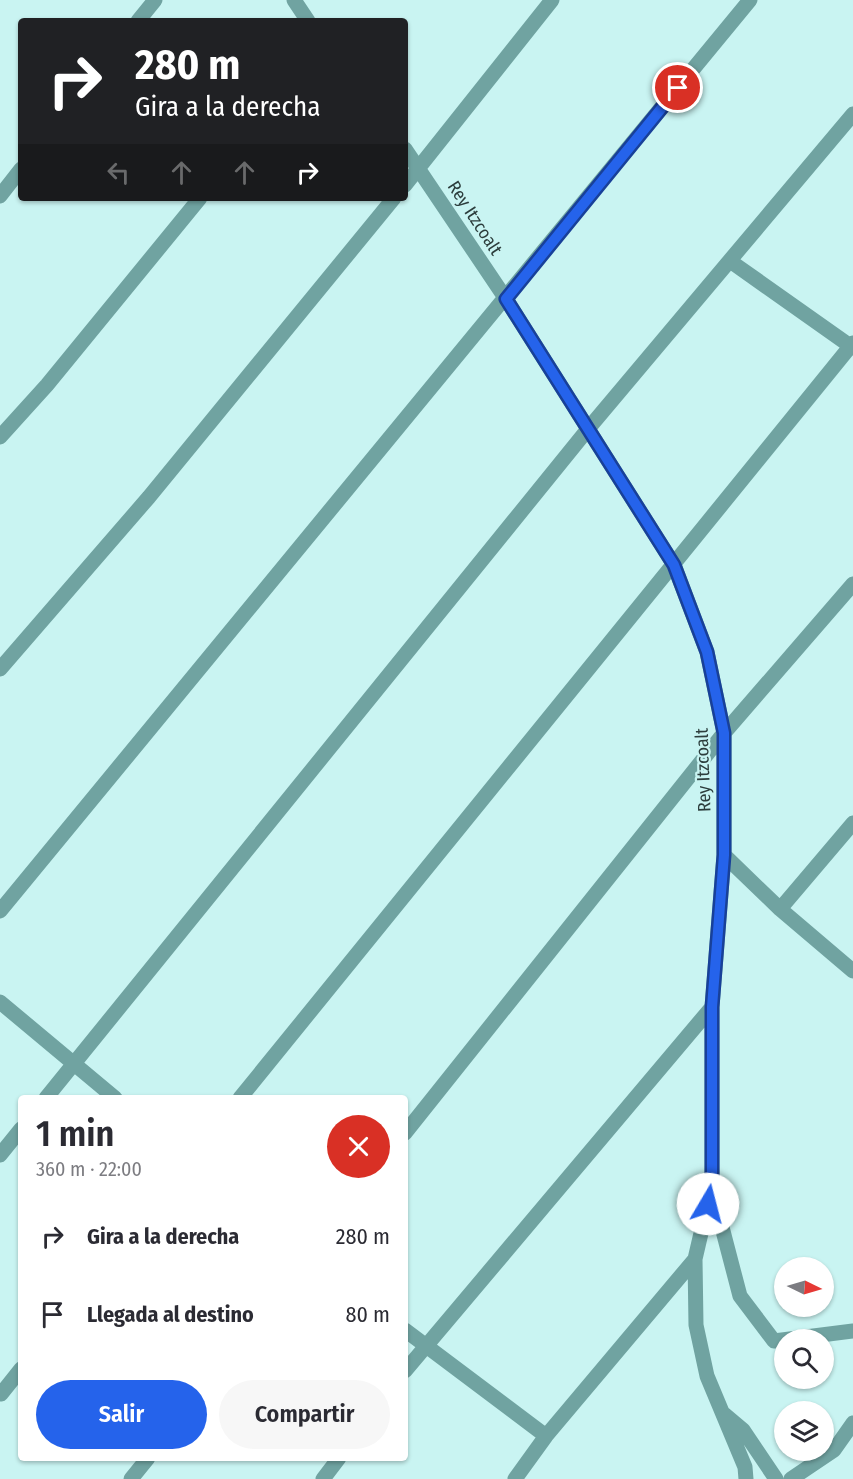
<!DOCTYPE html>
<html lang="es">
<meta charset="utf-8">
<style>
body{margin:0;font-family:"Fira Sans Condensed",sans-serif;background:#f7f7f7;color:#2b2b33;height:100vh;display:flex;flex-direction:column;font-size:22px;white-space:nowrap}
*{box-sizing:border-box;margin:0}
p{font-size:20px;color:#7c7c81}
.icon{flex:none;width:33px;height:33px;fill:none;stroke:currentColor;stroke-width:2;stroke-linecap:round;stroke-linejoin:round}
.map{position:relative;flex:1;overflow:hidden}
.panel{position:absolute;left:18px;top:1095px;width:390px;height:366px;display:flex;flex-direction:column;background:#fff;border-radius:6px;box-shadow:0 2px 4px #0004}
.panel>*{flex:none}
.top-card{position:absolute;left:18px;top:18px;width:390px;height:183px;border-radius:6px;box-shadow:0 2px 4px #0004;background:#202124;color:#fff;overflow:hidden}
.needle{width:39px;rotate:95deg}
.buttons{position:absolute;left:774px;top:1257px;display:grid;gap:12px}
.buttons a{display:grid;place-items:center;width:60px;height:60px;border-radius:50%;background:#fff;box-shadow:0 2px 4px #0004;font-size:30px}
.pin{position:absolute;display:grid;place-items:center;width:51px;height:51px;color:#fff;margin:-26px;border:3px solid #fff;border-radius:50%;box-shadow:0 2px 6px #0007}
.me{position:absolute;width:66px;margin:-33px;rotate:8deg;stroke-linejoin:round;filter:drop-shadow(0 0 4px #0008)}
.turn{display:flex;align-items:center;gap:21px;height:126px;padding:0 18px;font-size:27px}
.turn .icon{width:78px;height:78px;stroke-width:2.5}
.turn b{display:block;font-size:42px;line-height:51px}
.lanes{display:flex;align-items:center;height:57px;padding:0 18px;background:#0003;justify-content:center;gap:30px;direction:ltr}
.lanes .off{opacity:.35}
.round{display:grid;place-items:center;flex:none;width:63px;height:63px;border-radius:32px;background:#f7f7f7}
.head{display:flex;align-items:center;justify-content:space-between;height:102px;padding:0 18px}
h1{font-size:36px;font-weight:600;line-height:45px}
.button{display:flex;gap:12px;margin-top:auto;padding:12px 18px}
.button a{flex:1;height:69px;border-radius:36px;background:#2563eb;color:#fff;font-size:24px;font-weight:600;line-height:69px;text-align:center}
.button a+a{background:#f7f7f7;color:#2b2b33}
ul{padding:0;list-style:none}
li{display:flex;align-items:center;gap:18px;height:78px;padding:0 18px}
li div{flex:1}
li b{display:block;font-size:22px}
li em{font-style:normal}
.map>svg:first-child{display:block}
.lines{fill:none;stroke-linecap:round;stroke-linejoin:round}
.minor{stroke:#70a3a1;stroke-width:15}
.route-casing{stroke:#184099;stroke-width:15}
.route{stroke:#2563eb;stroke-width:10}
.labels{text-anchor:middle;stroke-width:4.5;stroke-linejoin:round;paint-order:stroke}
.street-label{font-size:18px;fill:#2c3d3c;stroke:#c9f4f2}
</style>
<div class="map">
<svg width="853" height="1479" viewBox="0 0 853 1479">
<rect width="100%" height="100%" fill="#c9f4f2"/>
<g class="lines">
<!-- minor -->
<path class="minor" d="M 294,0 L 308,21
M 138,21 L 155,0
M 405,149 L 506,299 L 674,565 L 707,652 L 724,733 L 724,855 L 712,1007 L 712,1186 L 695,1259 L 696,1325 L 707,1376 L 745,1467 L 746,1479
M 405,185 L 552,0
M 0,196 L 21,169
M 730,261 L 853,348
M 0,437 L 47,385 L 200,198
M 0,669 L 149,497 L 394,198
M 724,855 L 780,909 L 853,971
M 780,909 L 853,823
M 0,911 L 750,0
M 0,1002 L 115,1098
M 46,1098 L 588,429 L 853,114
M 240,1098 L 853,343
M 405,1133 L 724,733 L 853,584
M 0,1155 L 21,1129
M 712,1189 L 740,1296 L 774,1341 L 853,1331
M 405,1330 L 546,1436
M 405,1371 L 712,1007
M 1,1394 L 21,1369
M 724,1414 L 743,1430 L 776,1479
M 131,1479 L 148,1458
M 323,1479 L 339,1458
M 515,1479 L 546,1436 L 695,1259
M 791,1479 L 834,1450 L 853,1423"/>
</g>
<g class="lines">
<!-- route casing -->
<g class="route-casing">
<path id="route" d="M 678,88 L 506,299 L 674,565 L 707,652 L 724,733 L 724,855 L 712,1007 L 712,1186 L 708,1204"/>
</g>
<!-- route -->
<use href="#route" class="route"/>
</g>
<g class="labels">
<!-- street labels -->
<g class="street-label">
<text transform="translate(475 218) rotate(57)" y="6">Rey Itzcoalt</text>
<text transform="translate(703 770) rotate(-92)" y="6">Rey Itzcoalt</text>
</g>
</g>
</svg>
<div class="buttons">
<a><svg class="needle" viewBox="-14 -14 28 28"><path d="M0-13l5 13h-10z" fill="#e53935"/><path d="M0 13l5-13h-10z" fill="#7c7c81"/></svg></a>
<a><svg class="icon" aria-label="search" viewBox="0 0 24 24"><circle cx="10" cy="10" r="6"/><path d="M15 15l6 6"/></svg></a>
<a><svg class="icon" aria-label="layers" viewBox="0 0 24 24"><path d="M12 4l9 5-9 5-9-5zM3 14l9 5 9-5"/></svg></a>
</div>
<div class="pin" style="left:678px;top:88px;background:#d93025"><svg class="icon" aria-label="arrive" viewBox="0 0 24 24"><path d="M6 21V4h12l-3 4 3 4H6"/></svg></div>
<svg class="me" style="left:708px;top:1204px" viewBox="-20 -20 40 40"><circle r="19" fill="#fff"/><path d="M0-13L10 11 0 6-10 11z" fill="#2563eb"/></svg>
<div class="top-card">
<div class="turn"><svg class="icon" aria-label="right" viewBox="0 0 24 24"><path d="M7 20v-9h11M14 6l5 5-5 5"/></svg><div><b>280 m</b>Gira a la derecha</div></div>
<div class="lanes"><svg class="icon off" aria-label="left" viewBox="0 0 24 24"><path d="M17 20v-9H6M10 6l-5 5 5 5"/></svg><svg class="icon off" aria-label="ahead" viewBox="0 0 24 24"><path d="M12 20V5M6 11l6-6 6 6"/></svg><svg class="icon off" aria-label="ahead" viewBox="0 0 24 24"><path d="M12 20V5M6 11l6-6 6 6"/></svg><svg class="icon" aria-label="right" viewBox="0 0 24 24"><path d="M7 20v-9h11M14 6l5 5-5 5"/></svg></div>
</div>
<section class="panel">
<div class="head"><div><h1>1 min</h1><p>360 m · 22:00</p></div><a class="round" style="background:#d93025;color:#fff"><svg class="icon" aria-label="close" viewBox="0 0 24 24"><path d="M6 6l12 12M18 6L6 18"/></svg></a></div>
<ul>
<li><svg class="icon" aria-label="right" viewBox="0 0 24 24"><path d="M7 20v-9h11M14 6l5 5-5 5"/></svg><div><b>Gira a la derecha</b></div><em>280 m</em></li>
<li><svg class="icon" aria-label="arrive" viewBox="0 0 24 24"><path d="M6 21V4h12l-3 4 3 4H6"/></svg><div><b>Llegada al destino</b></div><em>80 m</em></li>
</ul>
<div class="button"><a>Salir</a><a>Compartir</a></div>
</section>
</div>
